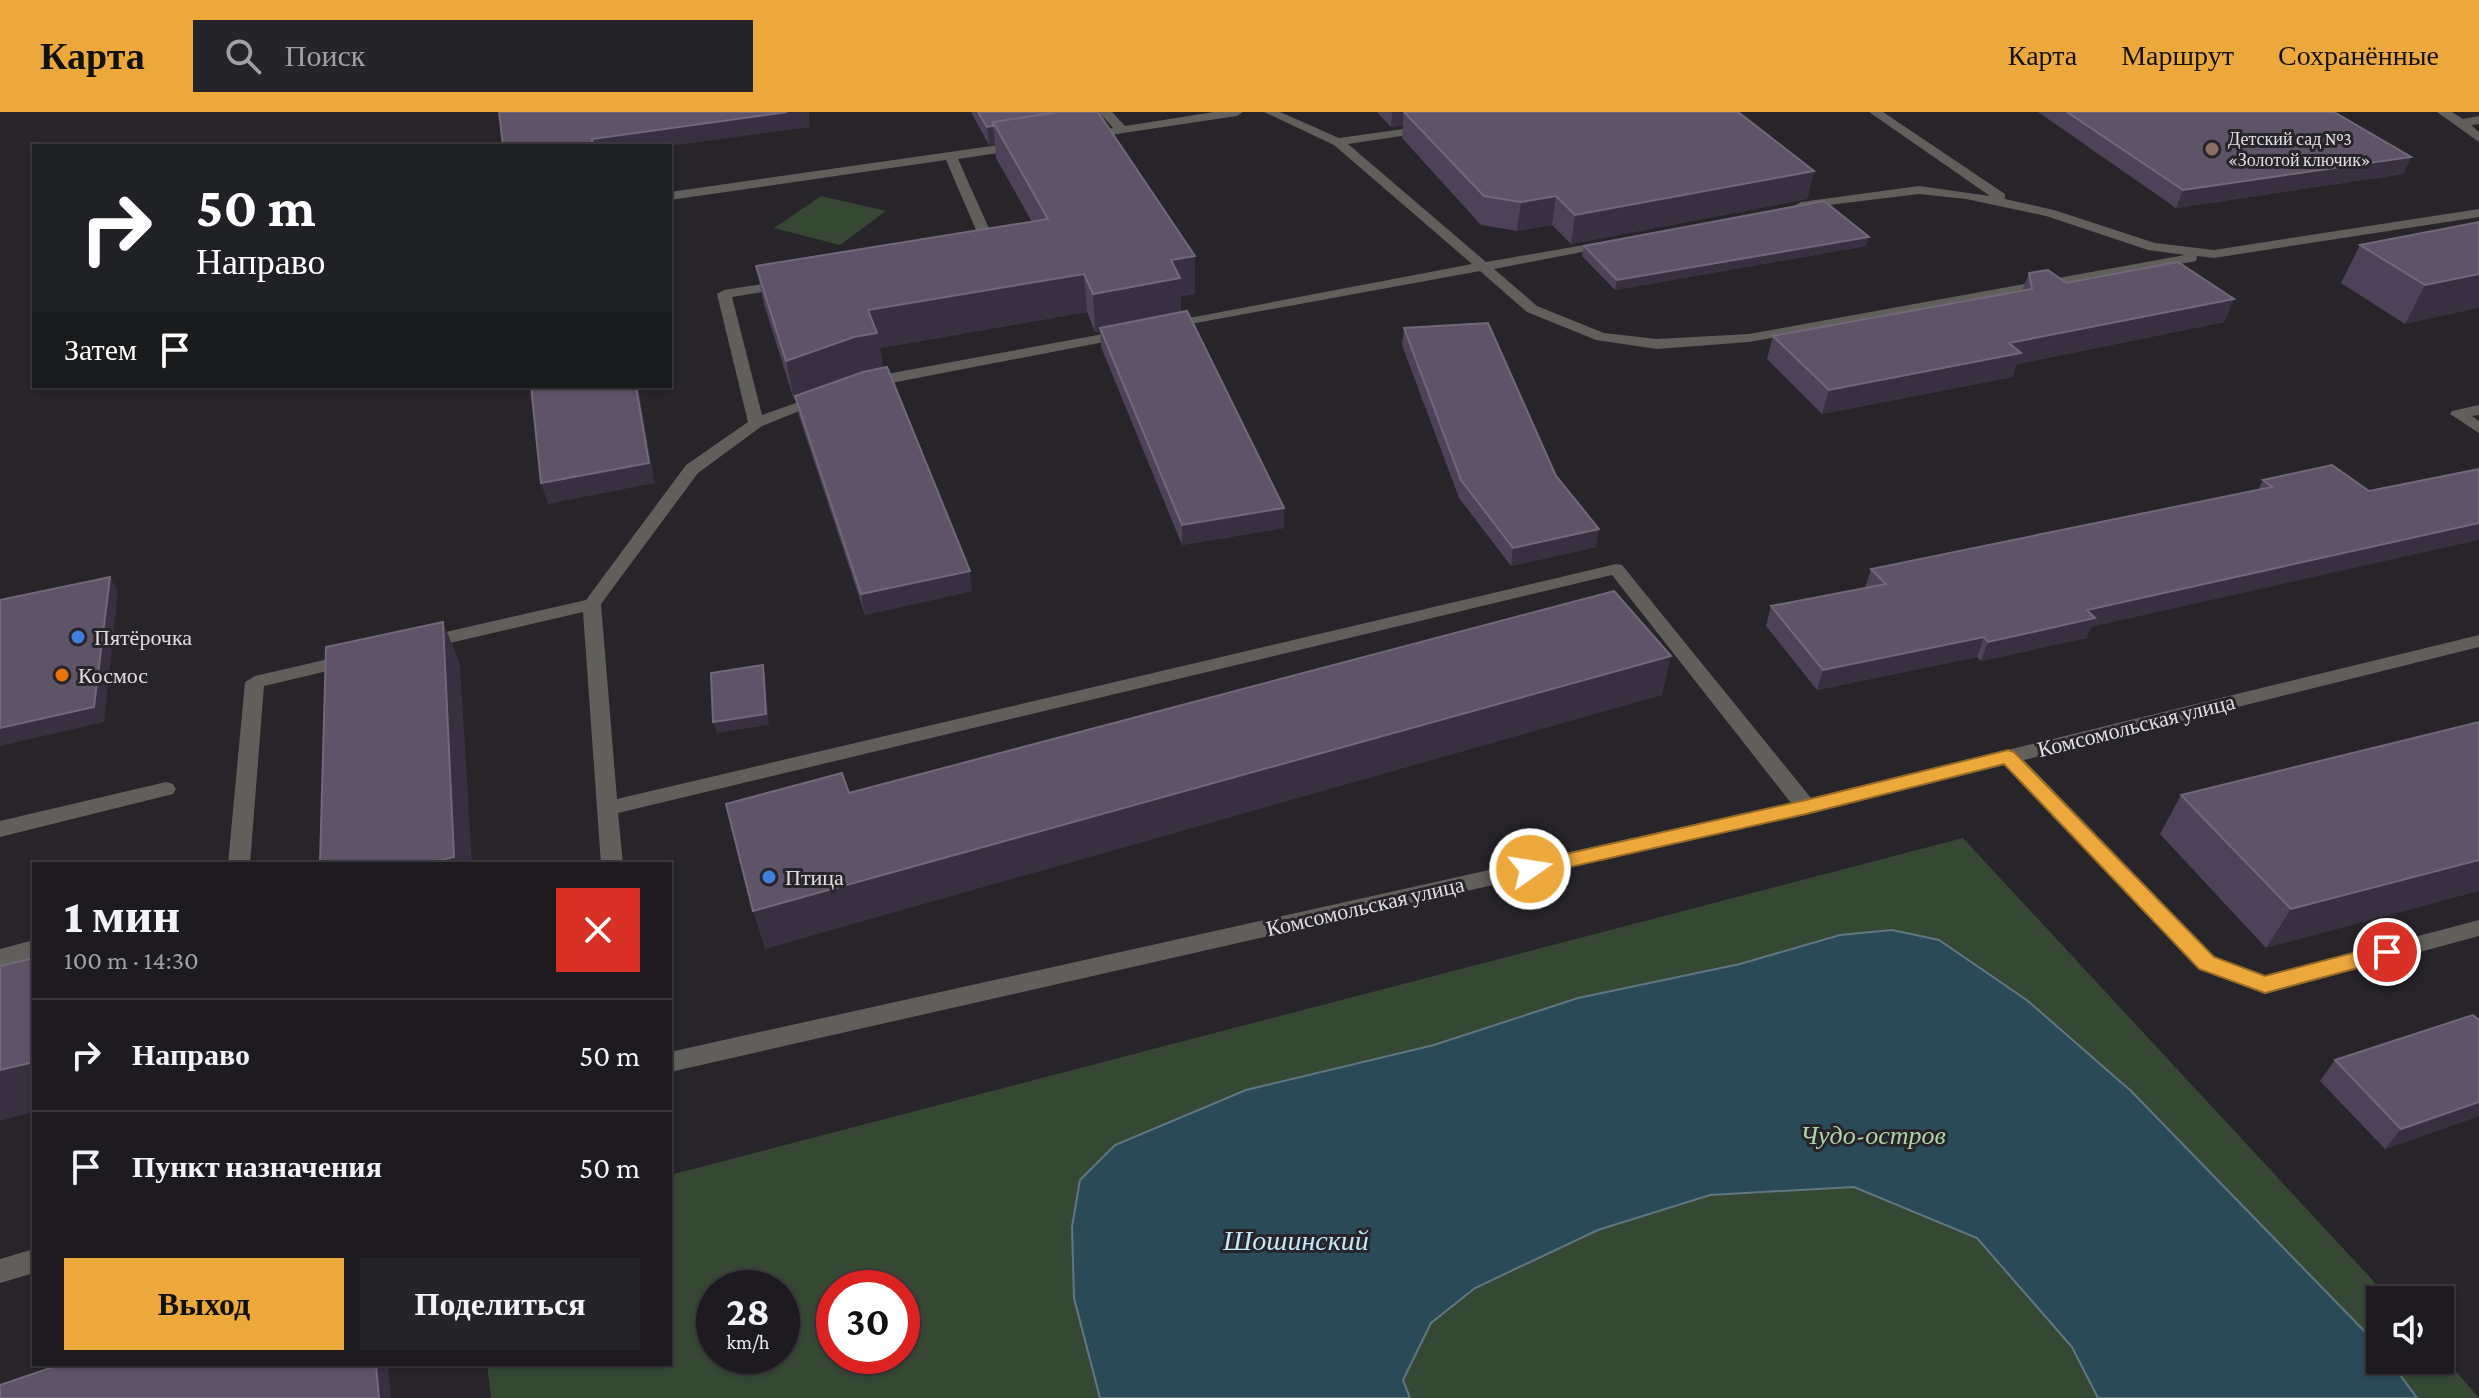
<!DOCTYPE html>
<html lang="ru">
<meta charset="utf-8">
<style>
body{margin:0;font-family:"Crimson Pro",serif;background:#252429;color:#f1f3f6;height:100vh;display:flex;flex-direction:column;font-size:30px;white-space:nowrap}
*{box-sizing:border-box;margin:0}
p{font-size:26px;color:#a0a1a5}
.icon{flex:none;width:44px;height:44px;fill:none;stroke:currentColor;stroke-width:2;stroke-linecap:round;stroke-linejoin:round}
.map{position:relative;flex:1;overflow:hidden}
.drawer{position:absolute;left:32px;top:750px;width:640px;height:504px;display:flex;flex-direction:column;background:#1d1b20;border-radius:0px;box-shadow:0 2px 6px #0004,0 0 0 2px #3b393e}
.drawer>*{flex:none}
.top-card{position:absolute;left:32px;top:32px;width:640px;height:244px;border-radius:0px;box-shadow:0 2px 6px #0004,0 0 0 2px #3b393e;background:#202124;color:#fff;overflow:hidden}
.fabs{position:absolute;left:2366px;top:1174px;display:grid;gap:16px}
.fabs a{display:grid;place-items:center;width:88px;height:88px;border-radius:0px;background:#1d1b20;box-shadow:0 2px 6px #0004,0 0 0 2px #3b393e;font-size:40px}
.speed{position:absolute;left:696px;top:1158px;display:flex;gap:16px;font-size:40px;font-weight:700;text-align:center}
.speed>*{display:grid;place-content:center;width:104px;height:104px;border-radius:50%;background:#1d1b20;box-shadow:0 2px 6px #0004,0 0 0 2px #3b393e;line-height:1}
.speed small{font-size:20px;font-weight:400}
.speed .limit{border:12px solid #d22;background:#fff;color:#111}
.pin{position:absolute;display:grid;place-items:center;width:68px;height:68px;color:#fff;margin:-34px;border:4px solid #fff;border-radius:50%;box-shadow:0 2px 8px #0007}
.me{position:absolute;width:88px;margin:-44px;rotate:77deg;stroke-linejoin:round;filter:drop-shadow(0 0 6px #0008)}
.turn{display:flex;align-items:center;gap:28px;height:168px;padding:0 32px;font-size:36px}
.turn .icon{width:104px;height:104px;stroke-width:2.5}
.turn b{display:block;font-size:56px;line-height:68px}
.then{display:flex;align-items:center;height:76px;padding:0 32px;background:#0003;gap:16px;font-size:30px}
.round{display:grid;place-items:center;flex:none;width:84px;height:84px;border-radius:0px;background:#252429}
.overview{display:flex;align-items:center;justify-content:space-between;height:136px;padding:0 32px}
h1{font-size:48px;font-weight:800;line-height:60px}
.button{display:flex;gap:16px;margin-top:auto;padding:16px 32px}
.button a{flex:1;height:92px;border-radius:0px;background:#eda83c;color:#111;font-size:32px;font-weight:800;line-height:92px;text-align:center}
.button a+a{background:#252429;color:#f1f3f6}
ul{padding:0;list-style:none}
li{display:flex;align-items:center;gap:24px;height:112px;padding:0 32px;border-top:2px solid #3b393e}
li div{flex:1}
li b{display:block;font-size:30px}
li em{font-style:normal}
header{display:flex;align-items:center;gap:48px;box-sizing:border-box;height:112px;padding:0 40px;background:#eda83c;color:#111}
header strong{font-size:38px}
nav{display:flex;gap:44px;margin-inline-start:auto;font-size:28px}
.search{width:560px;height:72px;background:#252429;display:flex;align-items:center;gap:20px;box-sizing:border-box;padding:0 28px;border-radius:0px;color:#a0a1a5;font-size:30px}
.map>svg:first-child{display:block}
.green{fill:#364834;fill-rule:evenodd}
.water{fill:#2a4a58;stroke:#617681;stroke-width:2}
.lines{fill:none;stroke-linecap:round;stroke-linejoin:round}
.minor{fill:#615f5c;fill-rule:evenodd}
.wall{fill:#4e4258}
.shaded-wall{fill:#382f40}
.building{fill:#5e5367;stroke:#72687a;stroke-width:2}
.route{fill:#eda83c;stroke:#9a6d27;stroke-width:2}
.education-dot{fill:#8d6e63;stroke:#27242a;stroke-width:3}
.shop-dot{fill:#3f7fe0;stroke:#27242a;stroke-width:3}
.food-dot{fill:#e8710a;stroke:#27242a;stroke-width:3}
.labels{text-anchor:middle;stroke-width:6;stroke-linejoin:round;paint-order:stroke}
.far-poi-label{font-size:18px;fill:#e0dee2;stroke:#27242a;text-anchor:start}
.poi-label{font-size:22px;fill:#e0dee2;stroke:#27242a;text-anchor:start}
.street-label{font-size:22px;fill:#e0dee2;stroke:#27242a}
.near-park-label{font-size:26px;font-style:italic;fill:#add5a8;stroke:#27242a}
.near-water-label{font-size:28px;font-style:italic;fill:#c4e9f9;stroke:#27242a}
</style>
<header>
<strong>Карта</strong>
<div class="search"><svg class="icon" aria-label="search" viewBox="0 0 24 24"><circle cx="10" cy="10" r="6"/><path d="M15 15l6 6"/></svg>Поиск</div>
<nav><a>Карта</a><a>Маршрут</a><a>Сохранённые</a></nav>
</header>
<div class="map">
<svg width="2479" height="1286" viewBox="0 0 2479 1286">
<rect width="100%" height="100%" fill="#27242a"/>
<!-- green -->
<path class="green" d="M 821,84 L 886,99 L 840,133 L 774,116 Z
M 1963,726 L 2391,1188 L 2380,1188 L 2380,1248 L 2440,1248 L 2440,1241 L 2479,1286 L 491,1286 L 487,1252 L 670,1252 L 670,1063 ZM 714,1176 L 782,1176 L 782,1244 L 714,1244 ZM 834,1176 L 902,1176 L 902,1244 L 834,1244 Z"/>
<!-- water -->
<path class="water" d="M 1892,818 L 1939,828 L 2028,889 L 2131,979 L 2375,1230 L 2380,1236 L 2380,1248 L 2389,1248 L 2417,1286 L 2098,1286 L 2072,1235 L 1977,1126 L 1854,1075 L 1710,1083 L 1598,1118 L 1475,1176 L 1431,1211 L 1403,1268 L 1410,1286 L 1100,1286 L 1074,1186 L 1072,1115 L 1080,1068 L 1115,1033 L 1246,978 L 1434,933 L 1578,886 L 1740,852 L 1840,823 Z"/>
<g class="lines">
<!-- minor -->
<path class="minor" d="M 1099,0 L 1112,0 L 1125,14 L 1214,0 L 1243,0 L 1237,4 L 1083,27 L 1083,21 L 1113,16 Z
M 1264,0 L 1280,0 L 1339,26 L 1432,13 L 1434,16 L 1428,20 L 1348,32 L 1486,150 L 1613,128 L 1613,134 L 1608,135 L 1494,157 L 1537,194 L 1604,221 L 1657,227 L 1749,222 L 2185,143 L 2148,138 L 2046,104 L 1966,87 L 1919,82 L 1796,97 L 1794,94 L 1801,90 L 1919,74 L 1990,84 L 1869,0 L 1883,0 L 2005,82 L 2005,87 L 2054,98 L 2155,131 L 2214,138 L 2479,97 L 2479,105 L 2214,146 L 2197,144 L 2196,149 L 2191,150 L 1749,230 L 1657,237 L 1596,228 L 1527,200 L 1480,159 L 1163,217 L 1163,211 L 1168,210 L 1472,152 L 1334,33 Z
M 2437,0 L 2452,0 L 2463,7 L 2479,4 L 2479,12 L 2471,13 L 2479,20 L 2479,30 Z
M 1020,30 L 1024,31 L 1024,37 L 958,47 L 999,139 L 992,143 L 985,139 L 946,48 L 670,88 L 670,80 Z
M 787,168 L 792,169 L 792,175 L 732,185 L 762,303 L 824,281 L 832,286 L 762,314 L 698,361 L 601,492 L 617,687 L 1616,452 L 1622,453 L 1811,686 L 2479,523 L 2479,535 L 2024,648 L 2215,845 L 2266,864 L 2479,808 L 2479,824 L 2265,882 L 2257,879 L 2199,857 L 2005,653 L 1806,702 L 670,960 L 670,940 L 1791,691 L 1612,463 L 618,701 L 623,752 L 601,752 L 583,500 L 424,537 L 415,531 L 424,525 L 586,488 L 686,353 L 748,310 L 717,182 L 724,178 Z
M 1125,218 L 1132,222 L 1130,225 L 865,276 L 857,271 L 865,266 Z
M 2479,293 L 2479,303 L 2472,304 L 2479,309 L 2479,321 L 2450,302 L 2452,299 Z
M 350,542 L 359,548 L 357,552 L 264,574 L 250,752 L 228,752 L 245,570 L 255,564 Z
M 166,670 L 173,672 L 176,677 L 173,682 L 0,725 L 0,709 Z
M 34,828 L 34,846 L 0,855 L 0,837 Z
M 34,1137 L 34,1161 L 0,1171 L 0,1147 Z"/>
</g>
<!-- wall -->
<path class="wall" d="M 971,0 L 1098,0 L 1195,182 L 1181,184 L 1181,201 L 1284,396 L 1284,416 L 1182,433 L 1101,235 L 1100,220 L 1095,220 L 1087,200 L 880,236 L 883,256 L 972,479 L 865,503 L 799,304 L 796,288 L 794,288 L 764,192 L 756,154 L 1032,110 L 996,46 L 995,32 L 989,33 Z
M 1377,0 L 1738,0 L 1814,59 L 1807,87 L 1571,132 L 1552,113 L 1517,119 L 1481,113 L 1402,26 L 1403,13 L 1391,15 Z
M 2038,0 L 2334,0 L 2411,45 L 2403,62 L 2176,96 Z
M 2479,110 L 2405,212 L 2341,171 L 2360,133 Z
M 1584,134 L 1866,134 L 1615,178 L 1582,144 Z
M 2029,161 L 2066,171 L 2234,187 L 2224,210 L 2017,252 L 2012,265 L 1822,302 L 1767,247 L 1773,224 L 2022,179 Z
M 1404,216 L 1596,435 L 1511,454 L 1459,386 L 1402,233 Z
M 2332,353 L 2091,515 L 2086,526 L 1981,549 L 1977,545 L 1817,578 L 1766,514 L 1771,494 L 1865,476 L 1871,457 L 2258,378 L 2263,368 Z
M 2479,610 L 2266,836 L 2160,722 L 2181,683 Z
M 2479,908 L 2479,1004 L 2385,1037 L 2320,969 L 2335,948 Z"/>
<!-- shaded-wall -->
<path class="shaded-wall" d="M 787,0 L 809,0 L 810,15 L 670,34 L 593,34 L 592,27 Z
M 1392,0 L 1403,0 L 1403,13 L 1391,15 Z
M 987,15 L 993,15 L 995,32 L 989,33 Z
M 2411,45 L 2403,62 L 2176,96 L 2183,78 Z
M 1814,59 L 1807,87 L 1571,132 L 1575,103 Z
M 1556,84 L 1552,113 L 1517,119 L 1521,90 Z
M 1869,125 L 1866,134 L 1615,178 L 1617,168 Z
M 1195,144 L 1195,182 L 1181,184 L 1181,204 L 1100,216 L 1100,220 L 1095,220 L 1093,182 L 1171,148 Z
M 1084,162 L 1087,200 L 880,236 L 884,260 L 861,264 L 794,288 L 786,249 L 868,198 Z
M 2479,162 L 2479,196 L 2405,212 L 2425,173 Z
M 2234,187 L 2224,210 L 2017,252 L 2012,265 L 1822,302 L 1829,278 L 2009,231 Z
M 636,274 L 638,274 L 655,371 L 548,392 L 541,371 Z
M 1284,396 L 1284,416 L 1182,433 L 1182,413 Z
M 2479,411 L 2479,428 L 2091,515 L 2086,526 L 1981,549 L 1988,530 L 2087,498 Z
M 1599,417 L 1596,435 L 1511,454 L 1513,436 Z
M 970,459 L 972,479 L 865,503 L 861,482 Z
M 110,465 L 118,480 L 104,610 L 0,634 L 0,616 Z
M 443,510 L 460,552 L 472,752 L 429,752 Z
M 1984,525 L 1977,545 L 1817,578 L 1823,558 Z
M 1671,544 L 1662,583 L 765,837 L 753,799 Z
M 763,553 L 765,564 L 769,613 L 717,621 L 713,610 Z
M 2479,748 L 2479,779 L 2266,836 L 2291,797 Z
M 34,950 L 34,1000 L 0,1009 L 0,958 Z
M 2479,990 L 2479,1004 L 2385,1037 L 2401,1017 Z
M 376,1252 L 388,1252 L 391,1286 L 379,1286 Z"/>
<!-- building -->
<path class="building" d="M 499,0 L 787,0 L 592,27 L 593,34 L 503,34 Z
M 978,0 L 1058,0 L 993,10 L 993,14 L 987,15 Z
M 1058,0 L 1098,0 L 1195,144 L 1171,148 L 1180,166 L 1093,182 L 1084,162 L 868,198 L 877,221 L 854,225 L 786,249 L 756,154 L 1048,107 L 993,10 Z
M 1404,0 L 1738,0 L 1814,59 L 1575,103 L 1556,84 L 1521,90 L 1484,84 Z
M 2067,0 L 2334,0 L 2411,45 L 2183,78 Z
M 1824,89 L 1869,125 L 1617,168 L 1584,134 Z
M 2479,110 L 2479,162 L 2425,173 L 2360,133 Z
M 2178,150 L 2234,187 L 2009,231 L 2021,241 L 1829,278 L 1773,224 L 2032,177 L 2029,161 L 2048,158 L 2066,171 Z
M 1187,199 L 1284,396 L 1182,413 L 1100,216 Z
M 1488,211 L 1556,364 L 1599,417 L 1513,436 L 1461,368 L 1404,216 Z
M 887,255 L 970,459 L 861,482 L 795,284 L 863,260 Z
M 531,274 L 636,274 L 649,351 L 541,371 Z
M 2332,353 L 2369,379 L 2479,357 L 2479,411 L 2087,498 L 2095,506 L 1988,530 L 1984,525 L 1823,558 L 1771,494 L 1886,472 L 1871,457 L 2272,375 L 2263,368 Z
M 110,465 L 94,595 L 0,616 L 0,488 Z
M 1614,479 L 1671,544 L 753,799 L 726,692 L 842,661 L 849,681 Z
M 443,510 L 454,745 L 429,751 L 429,752 L 320,752 L 326,535 Z
M 763,553 L 766,602 L 713,610 L 711,561 Z
M 2479,610 L 2479,748 L 2291,797 L 2181,683 Z
M 34,846 L 34,950 L 0,958 L 0,854 Z
M 2473,903 L 2479,908 L 2479,990 L 2401,1017 L 2335,948 Z
M 62,1252 L 376,1252 L 379,1286 L 0,1286 L 0,1273 Z"/>
<!-- route -->
<path class="route" d="M 2008,638 L 2014,640 L 2214,845 L 2265,864 L 2387,832 L 2394,835 L 2397,840 L 2394,846 L 2387,848 L 2265,881 L 2199,857 L 2004,652 L 1806,702 L 1530,764 L 1520,757 L 1530,750 L 1806,688 Z"/>
<!-- markers -->
<circle class="education-dot" cx="2212" cy="37" r="8"/>
<g class="shop-dot">
<circle cx="78" cy="525" r="8"/>
<circle cx="769" cy="765" r="8"/>
</g>
<circle class="food-dot" cx="62" cy="563" r="8"/>
<g class="labels">
<!-- far-poi labels -->
<g class="far-poi-label">
<text x="2228" y="33">Детский сад №3<tspan x="2228" dy="21">«Золотой ключик»</tspan></text>
</g>
<!-- poi labels -->
<g class="poi-label">
<text x="94" y="533">Пятёрочка</text>
<text x="78" y="571">Космос</text>
<text x="785" y="773">Птица</text>
</g>
<!-- street labels -->
<g class="street-label">
<text transform="translate(2136 613) rotate(-14)" y="8">Комсомольская улица</text>
<text transform="translate(1365 794) rotate(-13)" y="8">Комсомольская улица</text>
</g>
<!-- near-park labels -->
<g class="near-park-label">
<text x="1873" y="1032">Чудо-остров</text>
</g>
<!-- near-water labels -->
<g class="near-water-label">
<text x="1296" y="1138">Шошинский</text>
</g>
</g>
</svg>
<div class="fabs">
<a><svg class="icon" aria-label="sound" viewBox="0 0 24 24"><path d="M4 9h4l5-4v14l-5-4H4zM17 9q2 3 0 6"/></svg></a>
</div>
<div class="speed"><div>28<small>km/h</small></div><div class="limit">30</div></div>
<div class="pin" style="left:2387px;top:840px;background:#d93025"><svg class="icon" aria-label="arrive" viewBox="0 0 24 24"><path d="M6 21V4h12l-3 4 3 4H6"/></svg></div>
<svg class="me" style="left:1530px;top:757px" viewBox="-20 -20 40 40"><circle r="17" fill="#eda83c" stroke="#fff" stroke-width="3"/><path d="M0-11L8 9 0 5-8 9z" fill="#fff"/></svg>
<div class="top-card">
<div class="turn"><svg class="icon" aria-label="right" viewBox="0 0 24 24"><path d="M7 20v-9h11M14 6l5 5-5 5"/></svg><div><b>50 m</b>Направо</div></div>
<div class="then">Затем<svg class="icon" aria-label="arrive" viewBox="0 0 24 24"><path d="M6 21V4h12l-3 4 3 4H6"/></svg></div>
</div>
<section class="drawer">
<div class="overview"><div><h1>1 мин</h1><p>100 m · 14:30</p></div><a class="round" style="background:#d93025;color:#fff"><svg class="icon" aria-label="close" viewBox="0 0 24 24"><path d="M6 6l12 12M18 6L6 18"/></svg></a></div>
<ul>
<li><svg class="icon" aria-label="right" viewBox="0 0 24 24"><path d="M7 20v-9h11M14 6l5 5-5 5"/></svg><div><b>Направо</b></div><em>50 m</em></li>
<li><svg class="icon" aria-label="arrive" viewBox="0 0 24 24"><path d="M6 21V4h12l-3 4 3 4H6"/></svg><div><b>Пункт назначения</b></div><em>50 m</em></li>
</ul>
<div class="button"><a>Выход</a><a>Поделиться</a></div>
</section>
</div>
